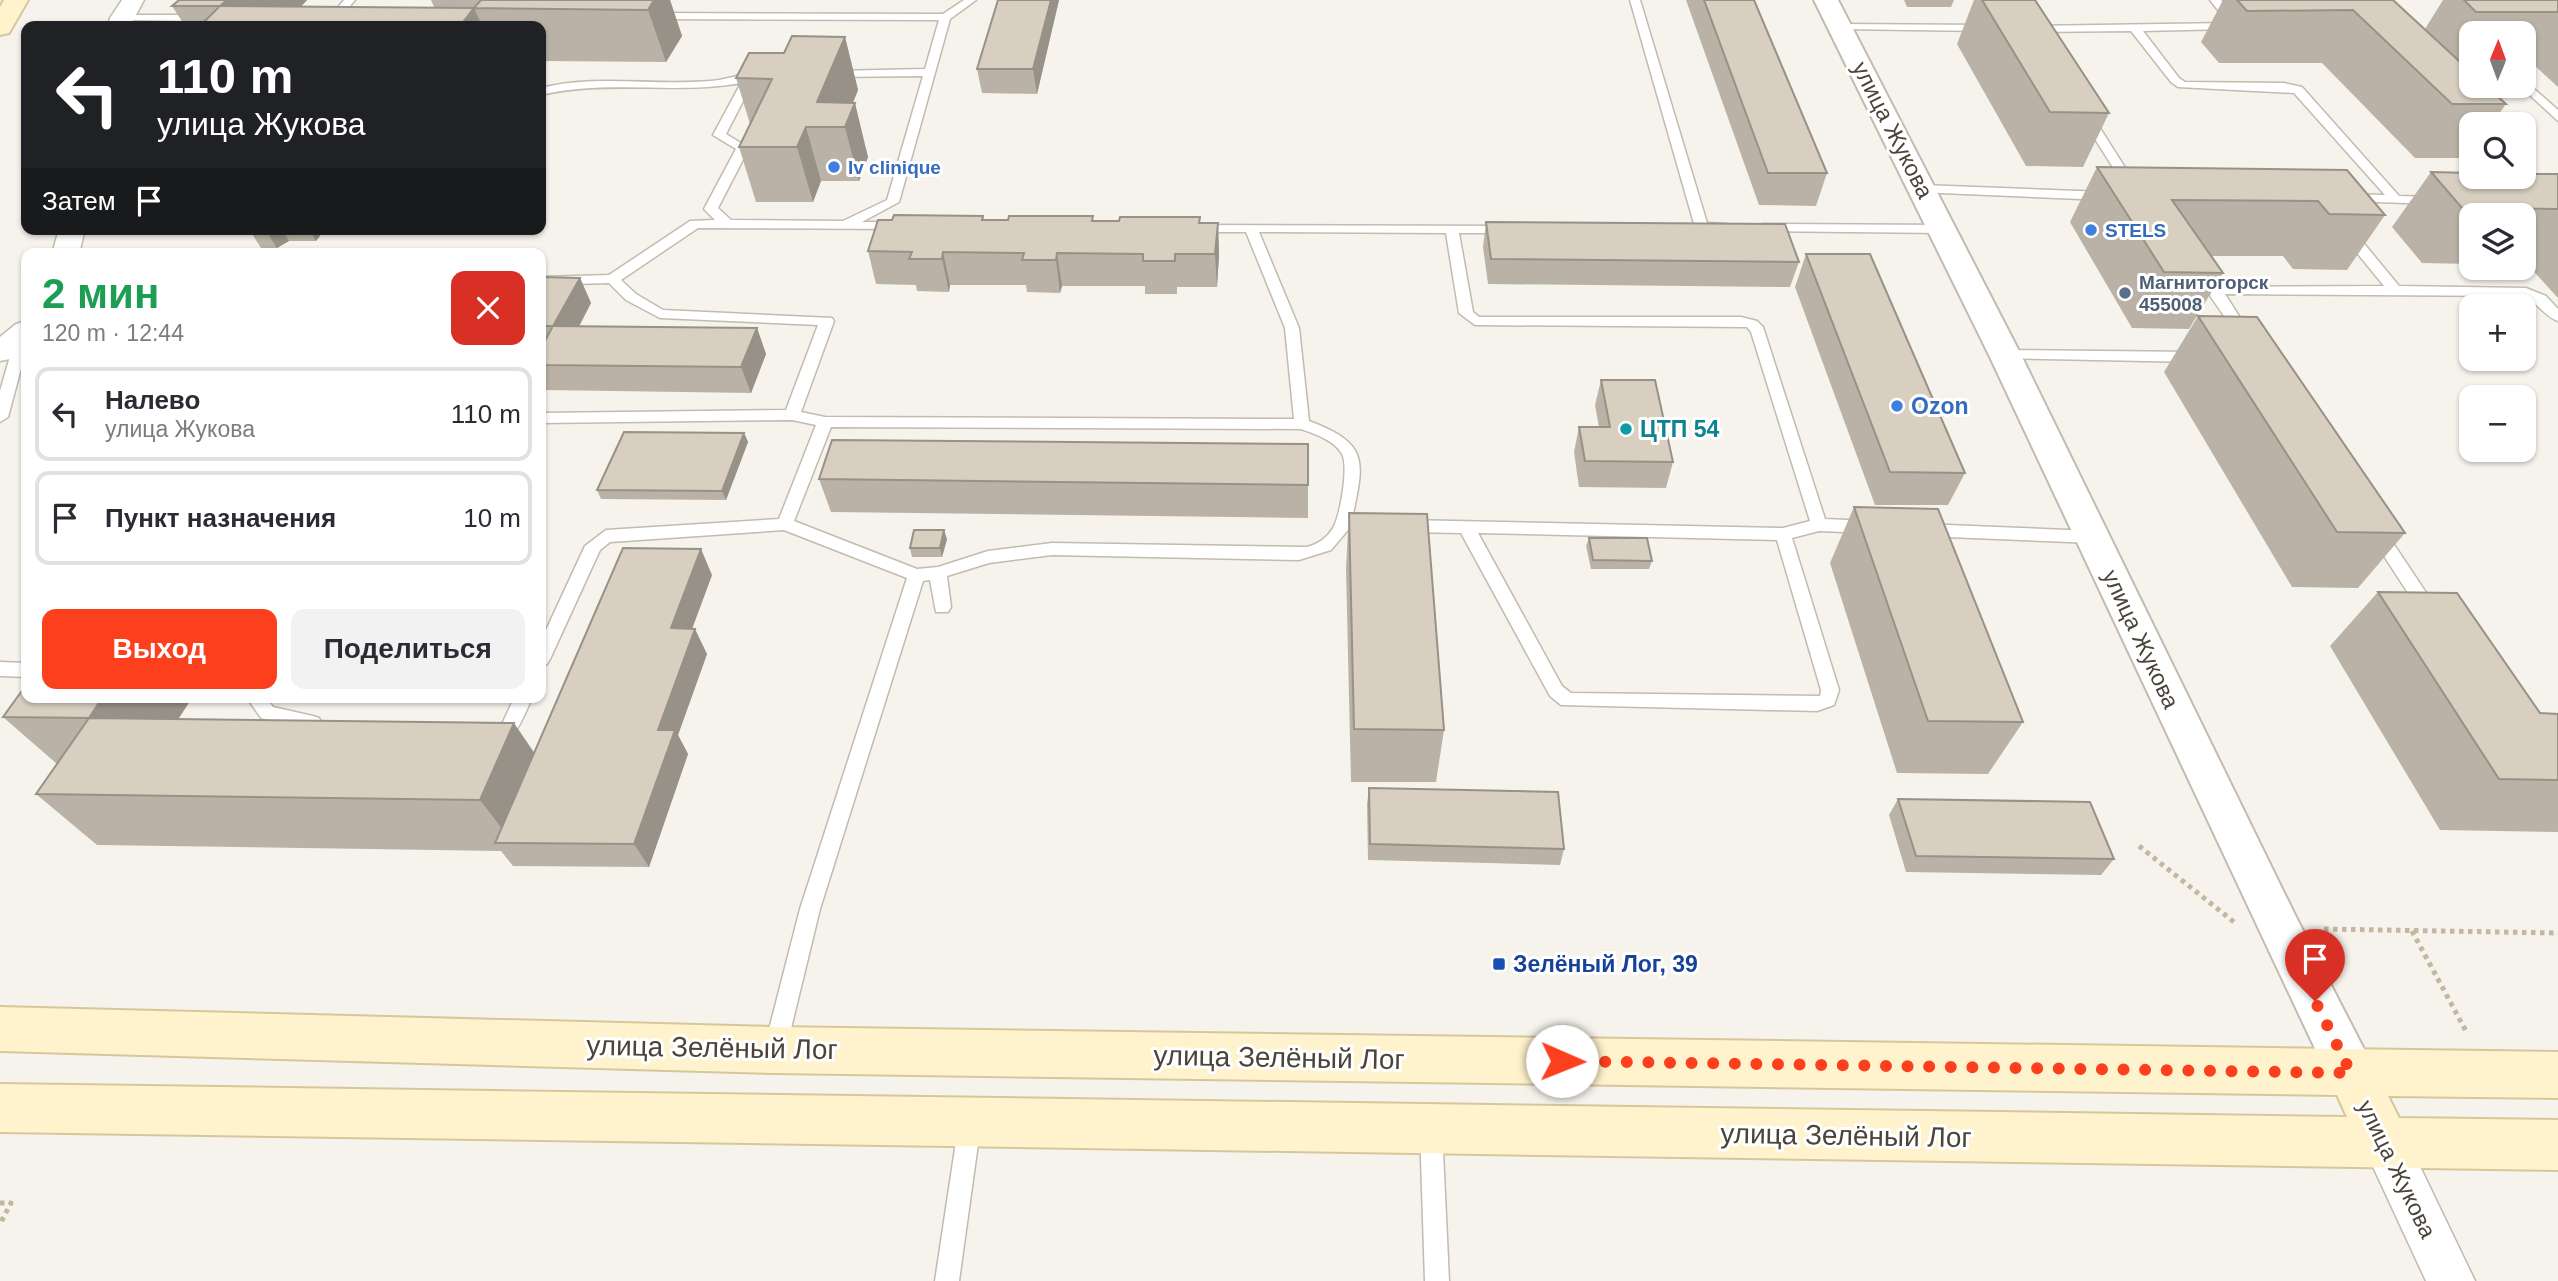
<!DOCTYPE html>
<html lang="ru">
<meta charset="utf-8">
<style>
body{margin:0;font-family:Helvetica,sans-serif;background:#f2f2f3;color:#2b2b33;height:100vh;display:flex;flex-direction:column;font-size:26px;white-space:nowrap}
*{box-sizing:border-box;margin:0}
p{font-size:23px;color:#7c7c81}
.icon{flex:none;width:38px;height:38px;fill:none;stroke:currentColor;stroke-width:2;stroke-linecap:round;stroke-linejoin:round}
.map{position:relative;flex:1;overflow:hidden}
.side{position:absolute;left:21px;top:248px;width:525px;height:455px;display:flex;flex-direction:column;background:#fff;border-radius:14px;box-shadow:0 2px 5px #0004}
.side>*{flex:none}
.banner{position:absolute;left:21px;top:21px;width:525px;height:214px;border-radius:14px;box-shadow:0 2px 5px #0004;background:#202124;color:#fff;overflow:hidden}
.needle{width:46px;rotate:1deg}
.fabs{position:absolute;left:2459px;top:21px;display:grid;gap:14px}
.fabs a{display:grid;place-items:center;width:77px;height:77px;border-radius:14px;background:#fff;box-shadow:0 2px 5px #0004;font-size:35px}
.pin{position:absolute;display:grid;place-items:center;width:60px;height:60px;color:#fff;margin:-72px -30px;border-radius:50% 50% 50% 0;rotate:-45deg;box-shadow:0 0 7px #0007}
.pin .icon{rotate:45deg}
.me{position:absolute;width:77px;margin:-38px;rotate:91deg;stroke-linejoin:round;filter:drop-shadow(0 0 5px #0008)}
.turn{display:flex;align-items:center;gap:24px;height:147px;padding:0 21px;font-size:32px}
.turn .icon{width:91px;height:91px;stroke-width:2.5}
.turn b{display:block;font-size:49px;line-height:60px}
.then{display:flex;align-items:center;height:66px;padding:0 21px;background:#0003;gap:14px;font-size:26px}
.round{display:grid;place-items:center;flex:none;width:74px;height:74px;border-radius:14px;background:#f2f2f3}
.head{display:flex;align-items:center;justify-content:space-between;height:119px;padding:0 21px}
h1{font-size:42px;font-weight:600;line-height:52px;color:#1e9e55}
.action{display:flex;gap:14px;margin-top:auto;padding:14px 21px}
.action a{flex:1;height:80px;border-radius:14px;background:#fc3f1d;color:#fff;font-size:28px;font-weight:600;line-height:80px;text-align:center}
.action a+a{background:#f2f2f3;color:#2b2b33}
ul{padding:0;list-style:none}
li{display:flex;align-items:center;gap:21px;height:94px;margin:0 14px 10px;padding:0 7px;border:4px solid #e1e1e2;border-radius:14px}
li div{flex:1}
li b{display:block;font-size:26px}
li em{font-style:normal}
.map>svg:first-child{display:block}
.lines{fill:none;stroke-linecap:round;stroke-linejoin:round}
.service-casing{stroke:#c2bbae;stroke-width:3}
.minor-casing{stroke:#c2bbae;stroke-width:3}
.tertiary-casing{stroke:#c2bbae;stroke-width:4}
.secondary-casing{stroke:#d6c79b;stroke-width:4}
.path{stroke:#c4b79f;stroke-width:5;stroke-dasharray:4.5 4.5;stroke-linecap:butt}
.service{fill:#fff;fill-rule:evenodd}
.minor{fill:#fff;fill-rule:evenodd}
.tertiary{fill:#fff;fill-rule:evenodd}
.secondary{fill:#fff3cd;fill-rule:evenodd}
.wall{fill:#bab2a6}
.shaded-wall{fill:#979187}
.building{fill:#d8cfc1;stroke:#979187;stroke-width:2}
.route{stroke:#fc3f1d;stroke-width:12;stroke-dasharray:0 21.6}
.shop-dot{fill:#3f7fe0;stroke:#fff;stroke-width:2.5}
.service-dot{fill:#5c6f8a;stroke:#fff;stroke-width:2.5}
.culture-dot{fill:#0f9aa8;stroke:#fff;stroke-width:2.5}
.transit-dot{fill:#1a4fb4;stroke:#fff;stroke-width:2.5}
.labels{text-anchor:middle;stroke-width:6;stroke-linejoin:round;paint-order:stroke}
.far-shop-label{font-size:19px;font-weight:bold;fill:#366cbe;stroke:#fff;text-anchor:start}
.far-service-label{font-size:19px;font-weight:bold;fill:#4e5e75;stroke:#fff;text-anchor:start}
.street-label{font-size:23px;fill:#4b4439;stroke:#fff}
.shop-label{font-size:23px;font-weight:bold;fill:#366cbe;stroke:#fff;text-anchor:start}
.culture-label{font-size:23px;font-weight:bold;fill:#0d838f;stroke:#fff;text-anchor:start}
.transit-label{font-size:23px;font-weight:bold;fill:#164399;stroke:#fff;text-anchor:start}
.near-street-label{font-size:28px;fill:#4b4439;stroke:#fff}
</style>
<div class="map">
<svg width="2558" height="1281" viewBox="0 0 2558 1281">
<rect width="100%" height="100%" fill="#f6f3ec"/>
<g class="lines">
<!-- service casing -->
<g class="service-casing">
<path id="service" d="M 344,0 L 355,0 L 340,18 L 339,26 L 329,26 L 329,18 Z
M 964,0 L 976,0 L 950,19 L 899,202 L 862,222 L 900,222 L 905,223 L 905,229 L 698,228 L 621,280 L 636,294 L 663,310 L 832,318 L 834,321 L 801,412 L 825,417 L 1294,419 L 1285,328 L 1246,232 L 1194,232 L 1189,231 L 1189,225 L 1514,226 L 1516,229 L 1509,233 L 1459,233 L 1473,312 L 1479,317 L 1741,317 L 1757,321 L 1763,327 L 1825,519 L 1870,521 L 1878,527 L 1870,533 L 1819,531 L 1792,538 L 1839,690 L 1834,705 L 1817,711 L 1561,705 L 1550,696 L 1461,533 L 1407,532 L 1399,526 L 1407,520 L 1783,528 L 1810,521 L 1751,332 L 1747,327 L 1475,325 L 1459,313 L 1446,233 L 1259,232 L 1299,328 L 1309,421 C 1370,444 1364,461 1352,519 L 1378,521 L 1380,525 L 1378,529 L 1348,530 L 1331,550 L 1299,560 L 1052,555 L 989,563 L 947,576 L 951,607 L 948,612 L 936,612 L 930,580 L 923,581 L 820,909 L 786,1049 L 783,1056 L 775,1059 L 767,1056 L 764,1049 L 800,909 L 907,578 L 784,530 L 610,542 L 600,550 L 550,659 L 547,664 L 541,666 L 541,641 L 585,546 L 606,530 L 779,519 L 816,425 L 792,420 L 541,423 L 541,413 L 786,410 L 818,325 L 660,318 L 626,300 L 609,283 L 541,285 L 541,277 L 609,275 L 690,221 L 715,220 L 704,209 L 736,149 L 713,135 L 741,83 C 675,95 607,79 541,95 L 541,88 C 596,74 653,86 710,81 C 728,80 746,71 763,74 L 763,78 L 754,80 L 726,134 L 749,148 L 718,208 L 731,220 L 843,221 L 887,200 L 923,76 L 833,77 L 827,74 L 833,71 L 925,69 L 939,20 L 651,19 L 645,16 L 651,13 L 943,14 ZM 831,427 L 1301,429 C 1315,434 1334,440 1342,454 C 1349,467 1340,516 1333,528 C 1327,538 1318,544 1307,547 L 1052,543 L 988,551 L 938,567 L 917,569 L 794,521 ZM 1478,533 L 1777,540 L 1821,690 L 1820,696 L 1571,693 L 1562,686 Z
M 1630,0 L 1640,0 L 1707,223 L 1726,224 L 1726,230 L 1702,231 L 1695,227 Z
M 2210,0 L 2221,0 L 2241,24 L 2230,29 L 2143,31 L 2179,78 L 2185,82 L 2284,83 L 2302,87 L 2399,196 L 2433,197 L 2439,201 L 2438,204 L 2344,201 L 2343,198 L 2349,194 L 2385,195 L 2294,93 L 2178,87 L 2171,82 L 2131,31 L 2031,32 L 2025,29 L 2031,26 L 2228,23 Z
M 121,15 L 202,15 L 208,18 L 202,21 L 117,20 L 115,18 Z
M 1840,24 L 1985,25 L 1991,28 L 1985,31 L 1836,29 L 1836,25 Z
M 2524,80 L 2558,110 L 2558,121 L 2520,86 L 2524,86 Z
M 2087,113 L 2093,117 L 2138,188 L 2137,191 L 2132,192 L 2126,188 L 2081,117 Z
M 1923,185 L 2105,192 L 2111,196 L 2105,200 L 1918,192 L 1917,189 Z
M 1763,224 L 1943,225 L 1950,229 L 1943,233 L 1758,231 L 1758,225 Z
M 2347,228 L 2352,229 L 2399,286 L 2526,288 L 2546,296 L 2558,309 L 2558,321 C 2545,317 2537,302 2524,296 L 2225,294 L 2251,335 L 2249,338 L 2239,338 L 2211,297 L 2210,294 L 2216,287 L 2384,286 L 2340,232 Z
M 24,328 L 26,328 L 26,350 L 8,417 L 0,422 L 0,391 L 17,332 Z
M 2005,350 L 2196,352 L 2203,357 L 2196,362 L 2000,358 L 1998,355 Z
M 1923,524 L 2093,531 L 2101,537 L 2093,543 L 1923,536 L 1915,530 Z
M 2377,526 L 2383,528 L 2435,606 L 2438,611 L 2435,616 L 2423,616 L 2371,536 L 2369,532 L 2371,528 Z
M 0,662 L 26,663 L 26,677 L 0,676 Z
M 247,698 L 266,698 L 273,707 L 313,716 L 319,718 L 322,723 L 319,728 L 313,730 L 267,720 L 261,718 Z
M 514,698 L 532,698 C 524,715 512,753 487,744 L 485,739 L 503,722 Z
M 970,1111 L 978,1114 L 981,1122 L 959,1281 L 935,1281 L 959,1122 L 962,1114 Z
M 1431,1118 L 1439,1121 L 1442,1129 L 1449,1281 L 1425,1281 L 1420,1129 L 1423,1121 Z"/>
</g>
<!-- minor casing -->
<g class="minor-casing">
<path id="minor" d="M 122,0 L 144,0 L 130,26 L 108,26 L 110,18 Z
M 59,229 L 85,229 L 79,254 L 52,254 Z
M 26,321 L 26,345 L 10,359 L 0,361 L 0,337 L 16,324 Z
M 2385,1120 L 2401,1127 L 2475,1281 L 2426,1281 L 2362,1143 L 2369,1127 Z"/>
</g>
<!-- tertiary casing -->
<g class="tertiary-casing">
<path id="tertiary" d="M 1814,0 L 1838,0 L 2021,355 L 2295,915 L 2368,1057 L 2375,1073 L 2368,1089 L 2351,1096 L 2334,1089 L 1989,355 Z"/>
</g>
<!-- secondary casing -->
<g class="secondary-casing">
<path id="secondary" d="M 4,0 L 28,0 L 9,33 L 0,35 L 0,7 Z
M 0,1007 L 775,1027 L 2558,1052 L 2558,1098 L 2388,1096 L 2399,1118 L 2558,1120 L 2558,1170 L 0,1132 L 0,1084 L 2347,1117 L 2337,1095 L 775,1073 L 0,1051 Z"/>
</g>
<!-- path -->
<path class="path" d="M 2139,846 L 2234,922
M 2324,929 L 2558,933
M 2412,931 L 2467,1033
M 0,1203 L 11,1203 L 0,1224"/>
<!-- service -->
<use href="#service" class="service"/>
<!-- minor -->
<use href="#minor" class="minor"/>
<!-- tertiary -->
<use href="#tertiary" class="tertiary"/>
<!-- secondary -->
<use href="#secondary" class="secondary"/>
</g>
<!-- wall -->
<path class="wall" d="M 179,0 L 307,0 L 301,7 L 474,8 L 475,7 L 434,7 L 431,0 L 670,0 L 682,36 L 666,62 L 541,61 L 541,26 L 185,26 L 172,6 Z
M 1059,0 L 1037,94 L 982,93 L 977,69 Z
M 1686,0 L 1754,0 L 1827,173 L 1816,206 L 1759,205 Z
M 1904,0 L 1954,0 L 1951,7 L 1907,7 Z
M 1974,0 L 2035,0 L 2109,113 L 2083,167 L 2026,166 L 1957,44 Z
M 2223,0 L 2393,0 L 2425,29 L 2443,0 L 2558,0 L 2558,87 L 2533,64 L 2524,64 L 2524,33 L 2471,33 L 2471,64 L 2463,64 L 2506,104 L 2492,124 L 2471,124 L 2471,153 L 2468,158 L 2415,158 L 2322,63 L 2219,63 L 2201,42 Z
M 845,37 L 858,90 L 853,103 L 868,157 L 859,181 L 821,181 L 813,202 L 756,202 L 739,147 L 750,124 L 736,78 L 784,53 Z
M 2097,167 L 2347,170 L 2385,215 L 2347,270 L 2293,269 L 2283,256 L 2211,256 L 2223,273 L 2189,329 L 2132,328 L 2070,222 Z
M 2431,172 L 2558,174 L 2558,298 L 2528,265 L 2524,265 L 2524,215 L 2471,215 L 2471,264 L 2422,263 L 2392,227 Z
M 983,216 L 984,220 L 1218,223 L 1219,255 L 1217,287 L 1177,287 L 1177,294 L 1145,294 L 1145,286 L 1062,286 L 1060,293 L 1027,292 L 1026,285 L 950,285 L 949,292 L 917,291 L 916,285 L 876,284 L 868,251 L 892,220 Z
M 1486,222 L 1799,262 L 1790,287 L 1488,284 L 1483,247 Z
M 249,229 L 325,229 L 316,241 L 289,241 L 277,248 L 261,248 Z
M 1806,254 L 1965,473 L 1948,505 L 1875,505 L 1795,287 Z
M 541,277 L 580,278 L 591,303 L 579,327 L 757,328 L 766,354 L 751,393 L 544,390 L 541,383 Z
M 2198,316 L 2405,533 L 2358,588 L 2292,587 L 2164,372 Z
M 1601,380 L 1673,462 L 1666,488 L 1579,487 L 1574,452 L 1579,427 L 1599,427 L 1595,405 Z
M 744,433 L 748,442 L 726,500 L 601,499 L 597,490 Z
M 819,479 L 1308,485 L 1308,518 L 831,512 Z
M 1854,507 L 2023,722 L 1988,774 L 1897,773 L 1830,563 Z
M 1349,513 L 1444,730 L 1436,782 L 1351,782 L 1346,568 Z
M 1589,538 L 1652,561 L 1649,569 L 1591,569 L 1586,546 Z
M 947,539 L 942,557 L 912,557 L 910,548 Z
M 712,575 L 692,629 L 707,654 L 678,735 L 688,754 L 649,867 L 513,866 L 501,851 L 97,845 L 36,794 L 57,764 L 3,717 L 26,698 L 192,698 L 178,719 L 534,752 Z
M 2378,592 L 2540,713 L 2558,714 L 2558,832 L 2440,830 L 2330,646 Z
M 1369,788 L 1564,849 L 1560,865 L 1368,860 L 1367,804 Z
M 1898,799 L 2114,859 L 2101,875 L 1906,872 L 1889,815 Z"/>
<!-- shaded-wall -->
<path class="shaded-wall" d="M 227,0 L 307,0 L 282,26 L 220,6 Z
M 654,0 L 670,0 L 682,36 L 666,62 L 648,10 Z
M 1051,0 L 1059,0 L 1037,94 L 1033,69 Z
M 474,8 L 482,26 L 460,26 Z
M 845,37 L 858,90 L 843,127 L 817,102 Z
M 855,103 L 868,157 L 859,181 L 845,127 Z
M 806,127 L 821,181 L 813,202 L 797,147 Z
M 1218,223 L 1219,255 L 1217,287 L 1215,254 Z
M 265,229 L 282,229 L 289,241 L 277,248 Z
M 309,229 L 325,229 L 316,241 Z
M 943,252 L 950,285 L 949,292 L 942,259 Z
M 1057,253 L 1062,286 L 1060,293 L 1056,260 Z
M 580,278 L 591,303 L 565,352 L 553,326 Z
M 757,328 L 766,354 L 751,393 L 741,367 Z
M 744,433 L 748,442 L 726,500 L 722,491 Z
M 944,530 L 947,539 L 942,557 L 940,548 Z
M 701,549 L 712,575 L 683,653 L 671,628 Z
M 695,629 L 707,654 L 678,735 L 688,754 L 649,867 L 634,844 L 658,730 Z
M 102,698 L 192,698 L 145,770 L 89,718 Z
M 514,723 L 550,776 L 513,843 L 480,800 Z"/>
<!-- building -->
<path class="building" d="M 179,0 L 227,0 L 220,6 L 474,8 L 481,0 L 654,0 L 648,10 L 474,8 L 460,26 L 200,26 L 220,6 L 172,6 Z
M 998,0 L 1051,0 L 1033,69 L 977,69 Z
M 1704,0 L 1754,0 L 1827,173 L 1768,173 Z
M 1982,0 L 2035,0 L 2109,113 L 2050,112 Z
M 2237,0 L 2393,0 L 2471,72 L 2471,86 L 2486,86 L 2506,104 L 2452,104 L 2353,10 L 2247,11 Z
M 2464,0 L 2558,0 L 2558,12 L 2476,12 Z
M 792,36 L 845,37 L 817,102 L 855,103 L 845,127 L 806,127 L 797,147 L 739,147 L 772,79 L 736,78 L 749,53 L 784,53 Z
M 2097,167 L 2347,170 L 2385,215 L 2329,214 L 2318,201 L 2172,200 L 2223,273 L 2164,272 Z
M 2431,172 L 2471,173 L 2471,177 L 2524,177 L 2524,174 L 2558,174 L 2558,209 L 2462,208 Z
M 894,215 L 983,216 L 982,220 L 1008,220 L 1009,216 L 1093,216 L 1092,221 L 1119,221 L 1120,217 L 1200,217 L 1199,223 L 1218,223 L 1215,254 L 1175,254 L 1175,261 L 1143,261 L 1143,254 L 1057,253 L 1056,260 L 1022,260 L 1024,253 L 943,252 L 942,259 L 909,259 L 912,252 L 868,251 L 878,220 L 892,220 Z
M 1486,222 L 1785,224 L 1799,262 L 1491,259 Z
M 262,252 L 376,253 L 260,254 Z
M 1806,254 L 1870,254 L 1965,473 L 1890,472 Z
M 541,277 L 580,278 L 553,326 L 757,328 L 741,367 L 541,365 L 541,348 L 553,326 L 541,326 Z
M 2198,316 L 2257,317 L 2405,533 L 2337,532 Z
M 1601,380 L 1655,380 L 1673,462 L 1585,461 L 1579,427 L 1610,427 Z
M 624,432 L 744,433 L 722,491 L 597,490 Z
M 832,440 L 1308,444 L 1308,485 L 819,479 Z
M 1854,507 L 1938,509 L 2023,722 L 1928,721 Z
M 1349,513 L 1427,514 L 1444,730 L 1354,729 Z
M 914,530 L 944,530 L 940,548 L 910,548 Z
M 1589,538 L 1647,538 L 1652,561 L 1593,560 Z
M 623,548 L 701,549 L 671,628 L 695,629 L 658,730 L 675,730 L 634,844 L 495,843 Z
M 2378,592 L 2457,593 L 2540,713 L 2558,714 L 2558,780 L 2499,779 Z
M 26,685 L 26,698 L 102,698 L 89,718 L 514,723 L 480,800 L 36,794 L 89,718 L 3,717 Z
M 1369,788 L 1558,792 L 1564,849 L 1370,844 Z
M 1898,799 L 2090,802 L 2114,859 L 1916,856 Z"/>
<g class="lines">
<!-- route -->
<path class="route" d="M 1562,1061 L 2351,1073 L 2315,1001"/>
</g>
<!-- markers -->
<g class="shop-dot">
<circle cx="834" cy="167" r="7"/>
<circle cx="2091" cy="230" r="7"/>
<circle cx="1897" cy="406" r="7"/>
</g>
<circle class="service-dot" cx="2125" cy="293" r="7"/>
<circle class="culture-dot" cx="1626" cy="429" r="7"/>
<rect class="transit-dot" x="1492" y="957" width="14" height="14" rx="3.5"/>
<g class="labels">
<!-- far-shop labels -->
<g class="far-shop-label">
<text x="848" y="174">Iv clinique</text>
<text x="2105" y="237">STELS</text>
</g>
<!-- far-service labels -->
<g class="far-service-label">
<text x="2139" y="289">Магнитогорск<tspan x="2139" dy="22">455008</tspan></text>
</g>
<!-- street labels -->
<g class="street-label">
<text transform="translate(1893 130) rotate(63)" y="8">улица Жукова</text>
<text transform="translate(2141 639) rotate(65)" y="8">улица Жукова</text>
<text transform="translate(2397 1169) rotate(64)" y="8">улица Жукова</text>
</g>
<!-- shop labels -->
<g class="shop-label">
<text x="1911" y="414">Ozon</text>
</g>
<!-- culture labels -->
<g class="culture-label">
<text x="1640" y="437">ЦТП 54</text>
</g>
<!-- transit labels -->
<g class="transit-label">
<text x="1513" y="972">Зелёный Лог, 39</text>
</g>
<!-- near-street labels -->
<g class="near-street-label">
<text transform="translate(712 1047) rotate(1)" y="10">улица Зелёный Лог</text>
<text transform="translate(1279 1057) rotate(1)" y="10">улица Зелёный Лог</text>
<text transform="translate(1846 1135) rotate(1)" y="10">улица Зелёный Лог</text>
</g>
</g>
</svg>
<div class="fabs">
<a><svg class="needle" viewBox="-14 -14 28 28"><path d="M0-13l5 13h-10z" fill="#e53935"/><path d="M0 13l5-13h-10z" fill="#7c7c81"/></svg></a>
<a><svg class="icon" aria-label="search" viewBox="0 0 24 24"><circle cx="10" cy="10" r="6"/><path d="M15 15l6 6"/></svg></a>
<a><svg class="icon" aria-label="layers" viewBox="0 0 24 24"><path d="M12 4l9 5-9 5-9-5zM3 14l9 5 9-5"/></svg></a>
<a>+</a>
<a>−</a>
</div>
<div class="pin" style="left:2315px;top:1001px;background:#d93025"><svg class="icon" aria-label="arrive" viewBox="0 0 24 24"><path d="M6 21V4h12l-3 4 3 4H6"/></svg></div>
<svg class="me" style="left:1562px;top:1061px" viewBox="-20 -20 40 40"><circle r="19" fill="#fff"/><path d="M0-13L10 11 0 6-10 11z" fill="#fc3f1d"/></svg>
<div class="banner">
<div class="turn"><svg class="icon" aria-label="left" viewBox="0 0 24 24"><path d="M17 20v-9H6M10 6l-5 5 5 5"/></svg><div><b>110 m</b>улица Жукова</div></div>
<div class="then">Затем<svg class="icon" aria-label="arrive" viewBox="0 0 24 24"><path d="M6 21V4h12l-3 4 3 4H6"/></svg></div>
</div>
<section class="side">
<div class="head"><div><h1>2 мин</h1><p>120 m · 12:44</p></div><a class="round" style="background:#d93025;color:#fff"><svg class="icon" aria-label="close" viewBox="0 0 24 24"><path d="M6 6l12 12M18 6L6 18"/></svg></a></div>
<ul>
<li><svg class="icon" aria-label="left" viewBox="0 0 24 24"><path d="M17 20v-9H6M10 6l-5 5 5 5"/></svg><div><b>Налево</b><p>улица Жукова</p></div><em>110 m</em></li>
<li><svg class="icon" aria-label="arrive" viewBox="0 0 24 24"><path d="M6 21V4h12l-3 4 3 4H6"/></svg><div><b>Пункт назначения</b></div><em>10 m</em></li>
</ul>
<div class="action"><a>Выход</a><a>Поделиться</a></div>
</section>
</div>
